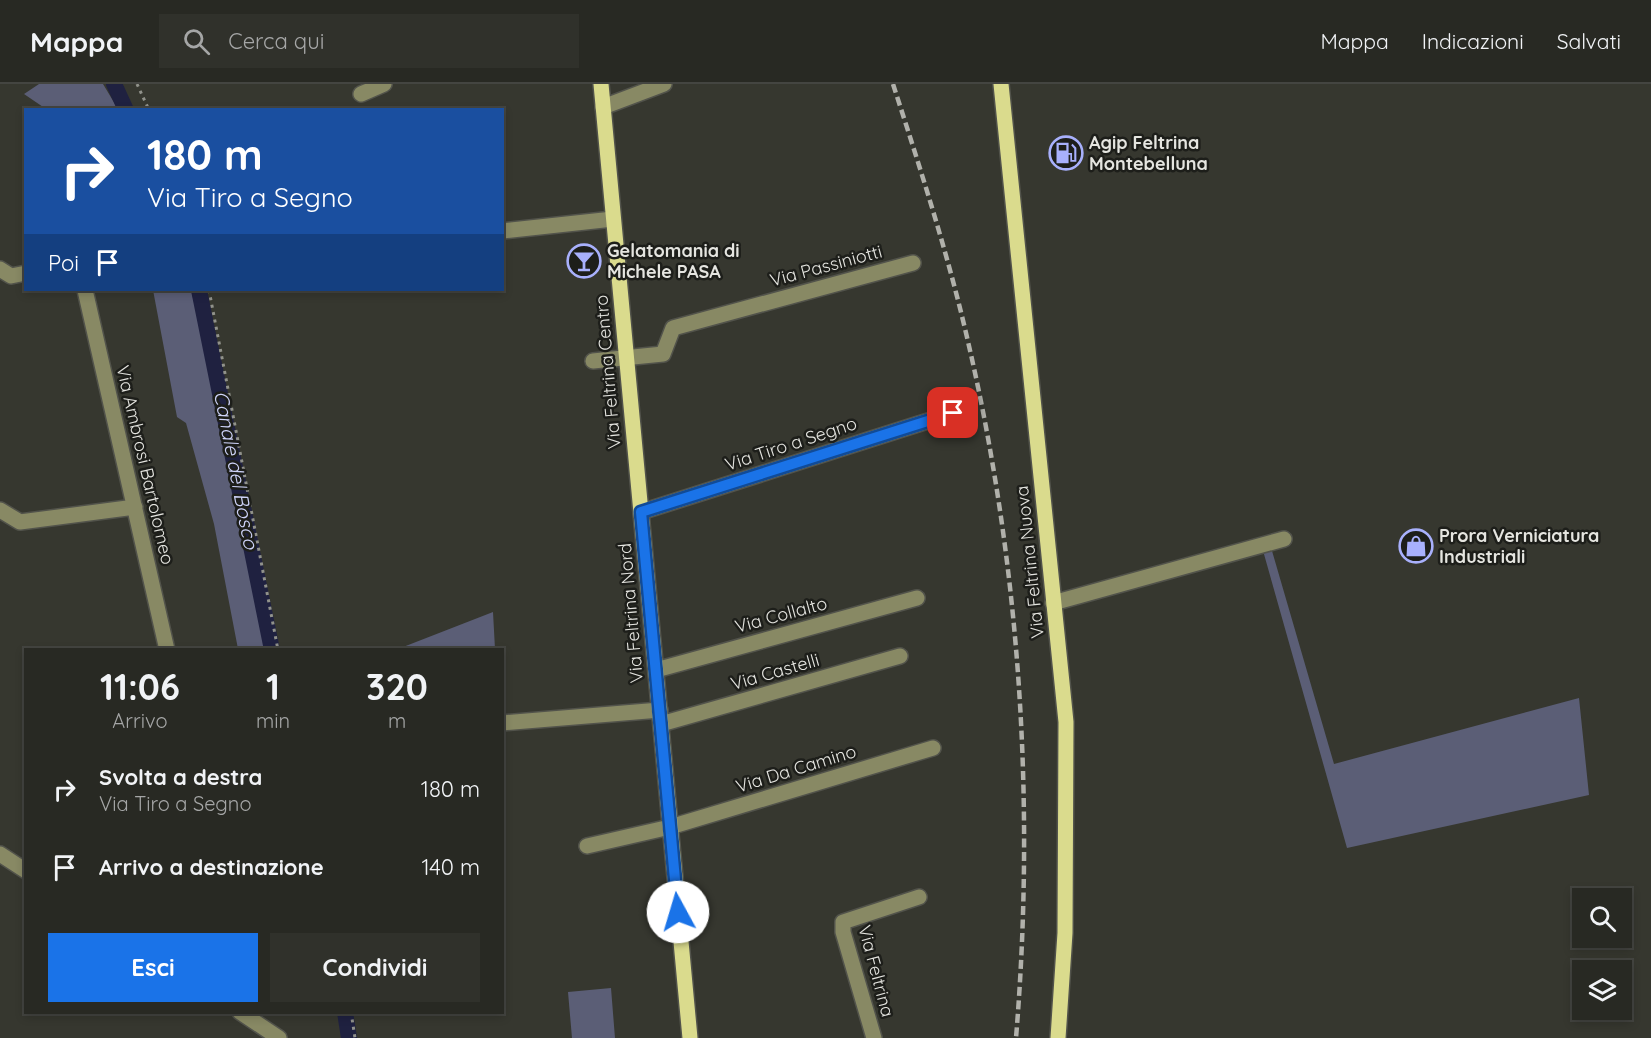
<!DOCTYPE html>
<html lang="it">
<style>
body{margin:0;font-family:Quicksand,sans-serif;background:#30312b;color:#f1f3f6;height:100vh;display:flex;flex-direction:column;font-size:22px;white-space:nowrap}
*{box-sizing:border-box;margin:0}
p{font-size:20px;color:#a5a6a6}
.icon{flex:none;width:33px;height:33px;fill:none;stroke:currentColor;stroke-width:2;stroke-linecap:round;stroke-linejoin:round}
.map{position:relative;flex:1;overflow:hidden}
.panel{position:absolute;left:24px;top:564px;width:480px;height:366px;display:flex;flex-direction:column;background:#282923;border-radius:0px;box-shadow:0 3px 9px #0003,0 0 0 2px #444541}
.panel>*{flex:none}
.banner{position:absolute;left:24px;top:24px;width:480px;height:183px;border-radius:0px;box-shadow:0 3px 9px #0003,0 0 0 2px #444541;background:#1a4fa0;color:#fff;overflow:hidden}
.fabs{position:absolute;left:1572px;top:804px;display:grid;gap:12px}
.fabs a{display:grid;place-items:center;width:60px;height:60px;border-radius:0px;background:#282923;box-shadow:0 3px 9px #0003,0 0 0 2px #444541;font-size:30px}
.pin{position:absolute;display:grid;place-items:center;width:51px;height:51px;color:#fff;margin:-26px;border-radius:12px;box-shadow:0 3px 9px #0006}
.me{position:absolute;width:66px;margin:-33px;rotate:354deg;stroke-linejoin:round;filter:drop-shadow(0 0 4px #0008)}
.turn{display:flex;align-items:center;gap:21px;height:126px;padding:0 24px;font-size:27px}
.turn .icon{width:78px;height:78px;stroke-width:2.5}
.turn b{display:block;font-size:42px;line-height:51px}
.then{display:flex;align-items:center;height:57px;padding:0 24px;background:#0003;gap:12px;font-size:22px}
.eta{display:flex;justify-content:space-evenly;align-items:center;height:102px;text-align:center}
.eta b{font-size:36px;font-weight:700;line-height:42px}
.action{display:flex;gap:12px;margin-top:auto;padding:12px 24px}
.action a{flex:1;height:69px;border-radius:0px;background:#1a73e8;color:#fff;font-size:24px;font-weight:700;line-height:69px;text-align:center}
.action a+a{background:#30312b;color:#f1f3f6}
ul{padding:0;list-style:none}
li{display:flex;align-items:center;gap:18px;height:78px;padding:0 24px}
li div{flex:1}
li b{display:block;font-size:22px}
li em{font-style:normal}
header{display:flex;align-items:center;gap:36px;box-sizing:border-box;height:84px;padding:0 30px;background:#282923;border-bottom:2px solid #444541}
header strong{font-size:28px}
nav{display:flex;gap:33px;margin-inline-start:auto;font-size:21px}
.search{width:420px;height:54px;background:#30312b;display:flex;align-items:center;gap:15px;box-sizing:border-box;padding:0 21px;border-radius:0px;color:#a5a6a6;font-size:22px}
.map>svg:first-child{display:block}
.green{fill:#5b5e76}
.lines{fill:none;stroke-linecap:round;stroke-linejoin:round}
.canal{stroke:#1f2140;stroke-width:16}
.minor-casing{stroke:#52534b;stroke-width:18}
.major-casing{stroke:#52534b;stroke-width:18}
.path{stroke:#91928b;stroke-width:3;stroke-dasharray:3 4.5;stroke-linecap:butt}
.minor{stroke:#888964;stroke-width:15}
.major{stroke:#dadb8d;stroke-width:15}
.rail{stroke:#b1b1ab;stroke-width:4.5;stroke-dasharray:9 4.5;stroke-linecap:butt}
.route-casing{stroke:#114b97;stroke-width:15}
.route{stroke:#1a73e8;stroke-width:10}
.labels{text-anchor:middle;stroke-width:5;stroke-linejoin:round;paint-order:stroke}
.poi-label{font-size:18px;font-weight:bold;fill:#e5e5e0;stroke:#1d1e1a;text-anchor:start}
.street-label{font-size:18px;fill:#e5e5e0;stroke:#1d1e1a}
.water-label{font-size:20px;font-style:italic;fill:#ced3f9;stroke:#1d1e1a}
</style>
<header>
<strong>Mappa</strong>
<div class="search"><svg class="icon" aria-label="search" viewBox="0 0 24 24"><circle cx="10" cy="10" r="6"/><path d="M15 15l6 6"/></svg>Cerca qui</div>
<nav><a>Mappa</a><a>Indicazioni</a><a>Salvati</a></nav>
</header>
<div class="map">
<svg width="1651" height="954" viewBox="0 0 1651 954">
<rect width="100%" height="100%" fill="#36372f"/>
<!-- green -->
<path class="green" d="M 39,0 L 103,0 L 118,25 L 46,25 L 24,10 Z
M 153,206 L 191,206 L 214,296 L 231,382 L 245,466 L 268,565 L 238,565 L 214,440 L 186,339 L 177,333 Z
M 1268,453 L 1334,680 L 1579,614 L 1589,711 L 1347,764 L 1260,456 Z
M 493,528 L 495,565 L 398,565 Z
M 611,904 L 615,954 L 572,954 L 568,908 Z"/>
<g class="lines">
<!-- canal -->
<path class="canal" d="M 114,0 L 126,26
M 199,206 L 272,566
M 345,928 L 349,954"/>
<!-- minor casing -->
<g class="minor-casing">
<path id="minor" d="M 361,10 L 384,0
M 603,23 L 664,0
M 502,147 L 613,135
M 0,185 L 11,192 L 26,189
M 85,206 L 167,566
M 593,277 L 663,270 L 673,244 L 913,179
M 0,426 L 20,438 L 135,423
M 641,428 L 953,329
M 1053,519 L 1284,455
M 656,586 L 917,514
M 502,639 L 660,626
M 661,640 L 900,572
M 587,762 L 670,743 L 933,664
M 0,770 L 26,787
M 240,928 L 279,954
M 874,954 L 843,848 L 843,838 L 919,813"/>
</g>
<!-- major casing -->
<g class="major-casing">
<path id="major" d="M 601,0 L 690,954
M 1001,0 L 1066,638 L 1065,849 L 1058,954"/>
</g>
<!-- path -->
<path class="path" d="M 137,0 L 149,26
M 209,206 L 278,566
M 351,928 L 355,954"/>
<!-- minor -->
<use href="#minor" class="minor"/>
<!-- major -->
<use href="#major" class="major"/>
<!-- rail -->
<path class="rail" d="M 893,0 C 921,87 949,173 969,262 C 1021,488 1035,723 1016,954"/>
</g>
<g class="lines">
<!-- route casing -->
<g class="route-casing">
<path id="route" d="M 678,828 L 641,428 L 953,329"/>
</g>
<!-- route -->
<use href="#route" class="route"/>
</g>
<!-- icons -->
<defs>
<g id="fuel-ring" transform="scale(1.725)"><circle r="9.5" fill="#1d1e1a" stroke="#a8b0fc" stroke-width="1.5"/><path d="M-5.5-6h7V0h2V4h1.3V-2.5L3-4.5l.8-.8L6-3V5H2.5V1h-1V6h-7ZM-4.2-4.7v3.2H.2V-4.7Z" fill="#a8b0fc"/></g>
<g id="bar-ring" transform="scale(1.725)"><circle r="9.5" fill="#1d1e1a" stroke="#a8b0fc" stroke-width="1.5"/><path d="M-6-5H6L.8 .8V4.5H3.5V6h-7V4.5H-.8V.8Z" fill="#a8b0fc"/></g>
<g id="shop-ring" transform="scale(1.725)"><circle r="9.5" fill="#1d1e1a" stroke="#a8b0fc" stroke-width="1.5"/><path d="M-5-2.5h2.3a2.7 3.5 0 0 1 5.4 0H5L5.5 6h-11ZM-1.5-2.5h3a1.5 2.3 0 0 0-3 0Z" fill="#a8b0fc"/></g>
</defs>
<g fill-rule="evenodd">
<use href="#fuel-ring" x="1066" y="69"/>
<use href="#bar-ring" x="584" y="177"/>
<use href="#shop-ring" x="1416" y="462"/>
</g>
<g class="labels">
<!-- poi labels -->
<g class="poi-label">
<text x="1089" y="65">Agip Feltrina<tspan x="1089" dy="21">Montebelluna</tspan></text>
<text x="607" y="173">Gelatomania di<tspan x="607" dy="21">Michele PASA</tspan></text>
<text x="1439" y="458">Prora Verniciatura<tspan x="1439" dy="21">Industriali</tspan></text>
</g>
<!-- street labels -->
<g class="street-label">
<text transform="translate(826 182) rotate(-15)" y="6">Via Passiniotti</text>
<text transform="translate(608 288) rotate(-95)" y="6">Via Feltrina Centro</text>
<text transform="translate(791 360) rotate(-18)" y="6">Via Tiro a Segno</text>
<text transform="translate(145 381) rotate(77)" y="6">Via Ambrosi Bartolomeo</text>
<text transform="translate(1030 478) rotate(-96)" y="6">Via Feltrina Nuova</text>
<text transform="translate(631 529) rotate(-95)" y="6">Via Feltrina Nord</text>
<text transform="translate(781 531) rotate(-15)" y="6">Via Collalto</text>
<text transform="translate(775 588) rotate(-16)" y="6">Via Castelli</text>
<text transform="translate(796 685) rotate(-17)" y="6">Via Da Camino</text>
<text transform="translate(876 887) rotate(75)" y="6">Via Feltrina</text>
</g>
<!-- water labels -->
<g class="water-label">
<text transform="translate(236 386) rotate(79)" y="7">Canale del Bosco</text>
</g>
</g>
</svg>
<div class="fabs">
<a><svg class="icon" aria-label="search" viewBox="0 0 24 24"><circle cx="10" cy="10" r="6"/><path d="M15 15l6 6"/></svg></a>
<a><svg class="icon" aria-label="layers" viewBox="0 0 24 24"><path d="M12 4l9 5-9 5-9-5zM3 14l9 5 9-5"/></svg></a>
</div>
<div class="pin" style="left:953px;top:329px;background:#d93025"><svg class="icon" aria-label="arrive" viewBox="0 0 24 24"><path d="M6 21V4h12l-3 4 3 4H6"/></svg></div>
<svg class="me" style="left:678px;top:828px" viewBox="-20 -20 40 40"><circle r="19" fill="#fff"/><path d="M0-13L10 11 0 6-10 11z" fill="#1a73e8"/></svg>
<div class="banner">
<div class="turn"><svg class="icon" aria-label="right" viewBox="0 0 24 24"><path d="M7 20v-9h11M14 6l5 5-5 5"/></svg><div><b>180 m</b>Via Tiro a Segno</div></div>
<div class="then">Poi<svg class="icon" aria-label="arrive" viewBox="0 0 24 24"><path d="M6 21V4h12l-3 4 3 4H6"/></svg></div>
</div>
<section class="panel">
<div class="eta">
<div><b>11:06</b><p>Arrivo</p></div>
<div><b>1</b><p>min</p></div>
<div><b>320</b><p>m</p></div>
</div>
<ul>
<li><svg class="icon" aria-label="right" viewBox="0 0 24 24"><path d="M7 20v-9h11M14 6l5 5-5 5"/></svg><div><b>Svolta a destra</b><p>Via Tiro a Segno</p></div><em>180 m</em></li>
<li><svg class="icon" aria-label="arrive" viewBox="0 0 24 24"><path d="M6 21V4h12l-3 4 3 4H6"/></svg><div><b>Arrivo a destinazione</b></div><em>140 m</em></li>
</ul>
<div class="action"><a>Esci</a><a>Condividi</a></div>
</section>
</div>
